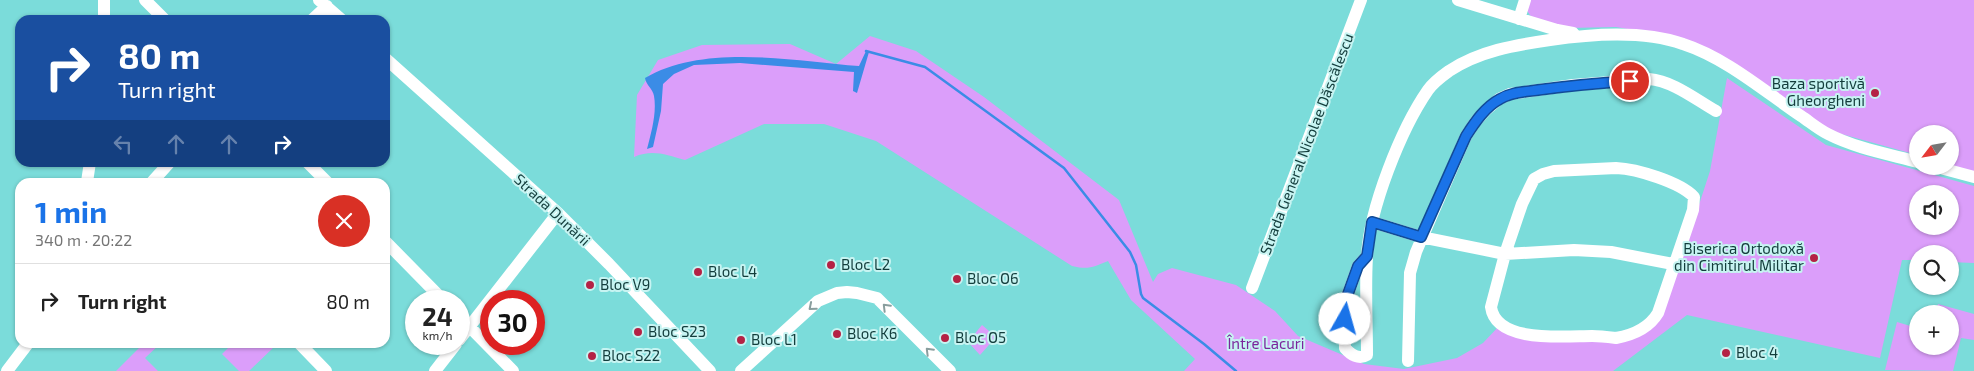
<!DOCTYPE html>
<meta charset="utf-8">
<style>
body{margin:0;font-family:"Exo 2",sans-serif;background:#f6f6f6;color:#222;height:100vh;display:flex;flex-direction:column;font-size:19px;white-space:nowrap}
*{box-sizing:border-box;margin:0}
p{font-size:16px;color:#767676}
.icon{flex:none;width:28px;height:28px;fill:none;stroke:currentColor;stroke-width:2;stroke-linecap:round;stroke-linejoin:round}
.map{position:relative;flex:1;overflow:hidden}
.panel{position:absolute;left:15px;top:178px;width:375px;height:170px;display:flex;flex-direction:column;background:#fff;border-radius:15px;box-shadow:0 1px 4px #0004}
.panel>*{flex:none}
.banner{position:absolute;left:15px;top:15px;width:375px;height:152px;border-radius:15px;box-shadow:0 1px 4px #0004;background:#1a4fa0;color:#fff;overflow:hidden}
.needle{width:32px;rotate:239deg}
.controls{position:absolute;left:1909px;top:125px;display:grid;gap:10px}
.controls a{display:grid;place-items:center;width:50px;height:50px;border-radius:50%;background:#fff;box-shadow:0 1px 4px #0004;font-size:25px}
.speed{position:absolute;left:405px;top:290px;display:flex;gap:10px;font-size:25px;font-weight:700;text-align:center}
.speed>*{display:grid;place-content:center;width:65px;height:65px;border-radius:50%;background:#fff;box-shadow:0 1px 4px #0004;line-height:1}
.speed small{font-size:12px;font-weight:400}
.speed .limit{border:8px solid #d22;background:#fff;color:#111}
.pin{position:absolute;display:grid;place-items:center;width:42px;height:42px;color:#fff;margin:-21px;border:2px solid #fff;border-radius:50%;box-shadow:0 1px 5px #0007}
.me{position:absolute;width:55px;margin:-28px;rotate:7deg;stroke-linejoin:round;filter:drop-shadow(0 0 4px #0008)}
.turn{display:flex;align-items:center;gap:18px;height:105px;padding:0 20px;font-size:22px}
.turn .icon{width:65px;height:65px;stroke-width:2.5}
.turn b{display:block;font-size:35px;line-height:42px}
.lanes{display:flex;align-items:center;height:48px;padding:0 20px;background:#0003;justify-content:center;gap:25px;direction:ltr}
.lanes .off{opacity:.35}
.round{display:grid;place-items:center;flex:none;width:52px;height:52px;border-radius:26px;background:#f6f6f6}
.head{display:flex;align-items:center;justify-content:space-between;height:85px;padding:0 20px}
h1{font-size:30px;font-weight:700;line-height:38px;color:#1a73e8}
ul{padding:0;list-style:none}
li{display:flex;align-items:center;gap:15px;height:75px;padding:0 20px;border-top:1px solid #e0e0e0}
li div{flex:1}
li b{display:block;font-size:19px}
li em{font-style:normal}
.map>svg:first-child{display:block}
.green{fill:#db9efa;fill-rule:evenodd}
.water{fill:#3b8ce6}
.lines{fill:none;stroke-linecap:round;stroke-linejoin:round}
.stream{stroke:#3b8ce6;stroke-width:2.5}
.minor{stroke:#fff;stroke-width:12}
.oneway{stroke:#899e9e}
.route-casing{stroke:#114b97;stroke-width:12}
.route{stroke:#1a73e8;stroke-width:9}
.poi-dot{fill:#b42245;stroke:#c7f4f2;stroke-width:2}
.labels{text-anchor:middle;stroke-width:4;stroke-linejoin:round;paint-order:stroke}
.poi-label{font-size:15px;fill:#133d3c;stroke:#c7f4f2;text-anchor:start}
.street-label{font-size:15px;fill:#133d3c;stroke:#c7f4f2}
.park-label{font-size:15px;fill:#7a259c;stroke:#c7f4f2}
</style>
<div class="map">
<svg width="1974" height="371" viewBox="0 0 1974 371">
<rect width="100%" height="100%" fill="#7bdcda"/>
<!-- green -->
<path class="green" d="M 1529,0 L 1974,0 L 1974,172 L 1950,165 L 1950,134 L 1918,134 L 1917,155 L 1827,130 L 1673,37 L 1616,27 L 1568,28 L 1532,18 L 1526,9 Z
M 870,36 L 916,51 L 984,97 L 1119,200 L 1153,282 L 1158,274 L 1172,268 L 1236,285 L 1275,311 L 1298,336 L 1364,364 L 1404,369 L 1457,358 L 1483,343 L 1501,324 L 1524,334 L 1616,338 L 1665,309 L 1710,171 L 1727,78 L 1826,145 L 1974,186 L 1974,263 L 1950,262 L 1950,254 L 1918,254 L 1917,260 L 1902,260 L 1880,358 L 1687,315 L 1613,371 L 1184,371 L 1195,359 L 1131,300 L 1108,261 C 1093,267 1089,270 1072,266 L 876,141 L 824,124 L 764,124 L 685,160 C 666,155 653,149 634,157 L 637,95 L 658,60 L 702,45 L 790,44 L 836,64 ZM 1918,194 L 1950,194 L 1950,226 L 1918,226 Z
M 1938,304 L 1974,314 L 1974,340 L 1961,338 L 1953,371 L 1885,370 L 1897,322 L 1917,328 L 1918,346 L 1950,346 L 1950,314 L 1935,314 Z
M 982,325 L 996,337 L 980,355 L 968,342 Z
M 145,342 L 161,343 L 145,358 L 158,371 L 116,371 Z
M 234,342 L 269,343 L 274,347 L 249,371 L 239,371 L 222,354 Z"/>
<!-- water -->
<path class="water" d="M 866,51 L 869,52 L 857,93 L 853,91 L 854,72 L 740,63 L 694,65 L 674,74 L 663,84 L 661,111 L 653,147 L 647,149 C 651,133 657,113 654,96 C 653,89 646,85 645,78 C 704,43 794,61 859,66 Z"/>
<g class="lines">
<!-- stream -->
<path class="stream" d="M 866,51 L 925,67 L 1064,168 L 1130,252 L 1136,265 L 1141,294 L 1143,298 L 1204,344 L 1236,371"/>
<!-- minor -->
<path class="minor" d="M 145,0 L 165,20
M 319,0 L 342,20
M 1458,0 L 1557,30 L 1573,33
M 1519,19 L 1525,0
M 104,20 L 104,0
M 312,20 L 327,6
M 385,58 L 558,213 L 609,264 L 710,371
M 307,162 L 327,182
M 1933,166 L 1974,177
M 1616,168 C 1637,169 1680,182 1694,197 L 1693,210 L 1658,313 C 1649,328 1633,335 1616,338 C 1608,337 1600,336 1592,336 C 1566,336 1496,344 1491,307 L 1505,254 L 1522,204 L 1534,179 L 1543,174 L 1554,171 Z
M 87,182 L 90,162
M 152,182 L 170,162
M 1372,222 L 1421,237 L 1505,254 L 1574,250 L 1611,252 L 1673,264
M 385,241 L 444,301
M 1367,256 L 1358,266 L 1344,305 L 1345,348 C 1351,355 1359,360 1367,355 C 1367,322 1365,289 1367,257 C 1369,209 1401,129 1428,90 C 1433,83 1442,76 1449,71 C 1479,51 1515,45 1550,40 C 1590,34 1644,30 1683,44 C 1726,58 1764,91 1801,116 C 1810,122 1818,129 1828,134 C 1855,148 1888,154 1918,162
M 1252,288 L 1361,0
M 459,316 L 513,371
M 459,340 L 558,213
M 298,342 L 326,371
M 1408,361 L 1410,273 L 1416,252 L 1466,136 L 1476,121 L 1486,110 L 1499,99 L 1510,94 L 1573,85 L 1649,79 C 1673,81 1695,99 1716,111
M 7,371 L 29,342
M 435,371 L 456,344
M 741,371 L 818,301 L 837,293 L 847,292 L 857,293 L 877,298 L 950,371"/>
</g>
<!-- one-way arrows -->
<defs><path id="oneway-chevron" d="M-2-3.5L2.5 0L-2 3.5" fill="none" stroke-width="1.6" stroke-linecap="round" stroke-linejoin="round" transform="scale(1.25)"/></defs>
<g class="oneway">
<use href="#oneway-chevron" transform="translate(812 307) rotate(140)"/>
<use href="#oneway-chevron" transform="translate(886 307) rotate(-135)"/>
<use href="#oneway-chevron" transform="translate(929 351) rotate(-135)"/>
</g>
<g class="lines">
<!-- route casing -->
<g class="route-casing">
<path id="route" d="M 1345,319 L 1344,305 L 1358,266 L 1367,256 L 1372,222 L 1421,237 L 1466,136 C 1475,122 1485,107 1500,99 C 1511,92 1525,92 1538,90 C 1568,86 1599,83 1630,81"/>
</g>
<!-- route -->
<use href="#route" class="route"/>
</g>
<!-- markers -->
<g class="poi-dot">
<circle cx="1875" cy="93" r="5"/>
<circle cx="1814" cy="258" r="5"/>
<circle cx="831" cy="265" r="5"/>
<circle cx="698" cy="272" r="5"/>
<circle cx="957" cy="279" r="5"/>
<circle cx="590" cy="285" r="5"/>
<circle cx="638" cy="332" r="5"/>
<circle cx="837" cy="334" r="5"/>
<circle cx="945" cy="338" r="5"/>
<circle cx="741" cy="340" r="5"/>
<circle cx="1726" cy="353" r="5"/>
<circle cx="592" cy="356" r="5"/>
</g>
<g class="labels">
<!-- poi labels -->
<g class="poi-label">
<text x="1865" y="89" text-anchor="end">Baza sportivă<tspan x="1865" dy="17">Gheorgheni</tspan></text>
<text x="1804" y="254" text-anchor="end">Biserica Ortodoxă<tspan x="1804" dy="17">din Cimitirul Militar</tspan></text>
<text x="841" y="270">Bloc L2</text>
<text x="708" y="277">Bloc L4</text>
<text x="967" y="284">Bloc O6</text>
<text x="600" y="290">Bloc V9</text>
<text x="648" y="337">Bloc S23</text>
<text x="847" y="339">Bloc K6</text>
<text x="955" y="343">Bloc O5</text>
<text x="751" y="345">Bloc L1</text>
<text x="1736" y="358">Bloc 4</text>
<text x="602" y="361">Bloc S22</text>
</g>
<!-- street labels -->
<g class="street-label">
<text transform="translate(1307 144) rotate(-69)" y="5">Strada General Nicolae Dăscălescu</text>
<text transform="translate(552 210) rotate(43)" y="5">Strada Dunării</text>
</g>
<!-- park labels -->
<g class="park-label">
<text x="1266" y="349">Între Lacuri</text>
</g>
</g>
</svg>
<div class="controls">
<a><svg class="needle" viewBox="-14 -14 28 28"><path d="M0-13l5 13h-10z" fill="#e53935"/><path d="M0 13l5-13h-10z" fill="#767676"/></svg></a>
<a><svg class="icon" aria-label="sound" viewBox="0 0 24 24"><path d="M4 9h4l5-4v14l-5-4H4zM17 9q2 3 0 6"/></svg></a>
<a><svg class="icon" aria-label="search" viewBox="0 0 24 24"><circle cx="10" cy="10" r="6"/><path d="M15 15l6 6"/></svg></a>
<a>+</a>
</div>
<div class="speed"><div>24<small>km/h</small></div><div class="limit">30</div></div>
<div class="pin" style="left:1630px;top:81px;background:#d93025"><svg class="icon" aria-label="arrive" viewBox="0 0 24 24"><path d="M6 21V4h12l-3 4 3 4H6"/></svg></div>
<svg class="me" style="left:1345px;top:319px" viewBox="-20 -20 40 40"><circle r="19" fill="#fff"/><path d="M0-13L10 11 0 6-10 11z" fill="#1a73e8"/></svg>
<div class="banner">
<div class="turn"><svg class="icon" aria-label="right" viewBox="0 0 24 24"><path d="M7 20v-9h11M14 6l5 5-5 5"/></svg><div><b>80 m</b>Turn right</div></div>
<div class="lanes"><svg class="icon off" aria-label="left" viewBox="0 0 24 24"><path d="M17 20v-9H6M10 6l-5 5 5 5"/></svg><svg class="icon off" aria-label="ahead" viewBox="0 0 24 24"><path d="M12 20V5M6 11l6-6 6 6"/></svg><svg class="icon off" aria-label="ahead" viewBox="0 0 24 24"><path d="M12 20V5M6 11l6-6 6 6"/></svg><svg class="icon" aria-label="right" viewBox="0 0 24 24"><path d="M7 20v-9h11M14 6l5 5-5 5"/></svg></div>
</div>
<section class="panel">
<div class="head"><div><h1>1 min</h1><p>340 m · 20:22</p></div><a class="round" style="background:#d93025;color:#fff"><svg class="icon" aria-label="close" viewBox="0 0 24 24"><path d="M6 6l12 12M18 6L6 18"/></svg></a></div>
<ul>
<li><svg class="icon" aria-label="right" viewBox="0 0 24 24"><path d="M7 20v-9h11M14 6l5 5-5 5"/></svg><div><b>Turn right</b></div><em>80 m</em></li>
</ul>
</section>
</div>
